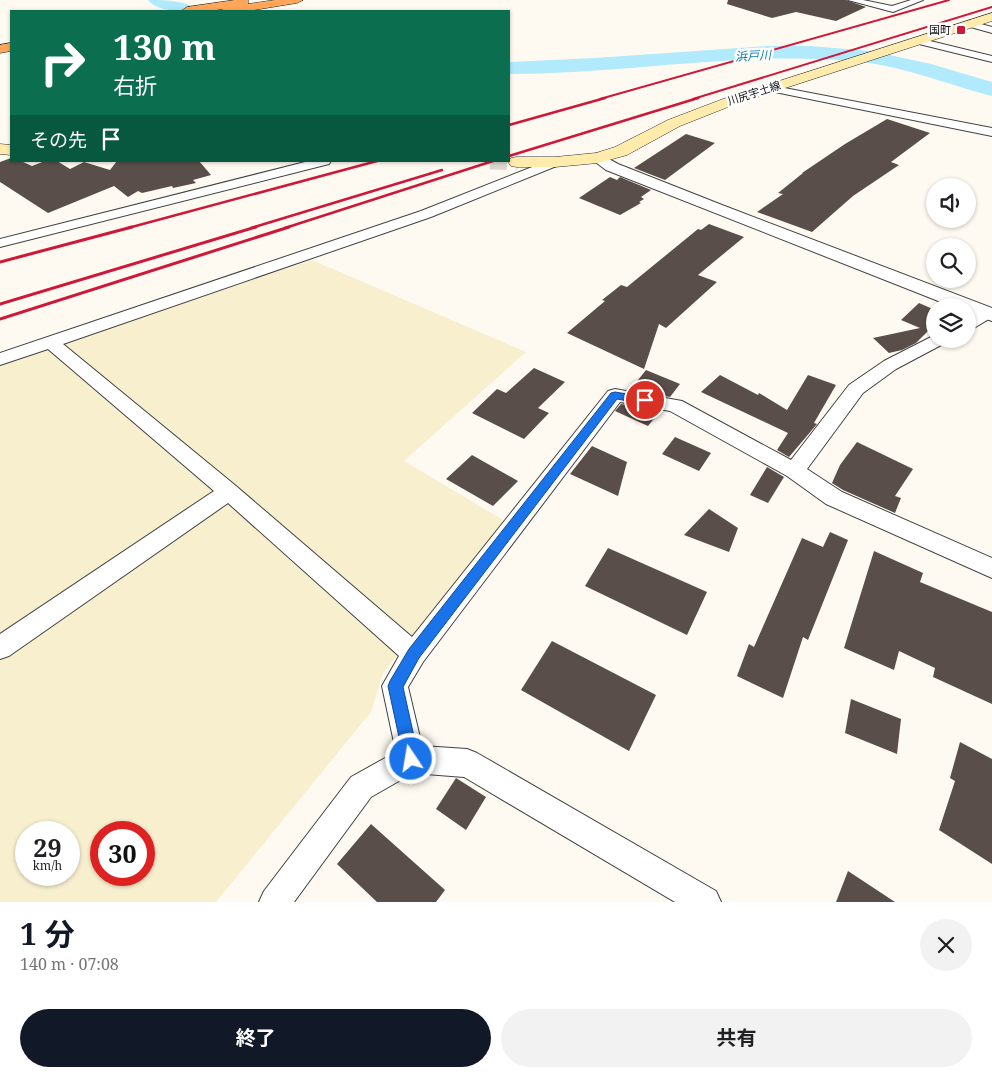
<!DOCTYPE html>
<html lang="ja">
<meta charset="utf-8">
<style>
body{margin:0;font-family:"Noto Serif","Noto Sans JP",serif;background:#f2f2f2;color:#202124;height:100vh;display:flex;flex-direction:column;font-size:19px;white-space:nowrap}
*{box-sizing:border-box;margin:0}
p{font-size:16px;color:#757577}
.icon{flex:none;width:28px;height:28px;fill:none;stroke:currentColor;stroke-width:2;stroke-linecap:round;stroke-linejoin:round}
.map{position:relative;height:902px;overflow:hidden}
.side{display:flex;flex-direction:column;background:#fff;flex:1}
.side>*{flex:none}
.banner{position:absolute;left:10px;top:10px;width:500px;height:152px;border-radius:0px;box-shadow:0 1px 4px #0004;background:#0b6e4f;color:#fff;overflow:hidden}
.tools{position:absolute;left:926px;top:178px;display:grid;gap:10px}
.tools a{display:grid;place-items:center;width:50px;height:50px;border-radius:50%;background:#fff;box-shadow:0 1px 4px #0004;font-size:25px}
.speed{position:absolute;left:15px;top:821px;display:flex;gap:10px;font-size:25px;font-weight:700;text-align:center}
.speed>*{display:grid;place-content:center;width:65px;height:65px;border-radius:50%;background:#fff;box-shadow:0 1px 4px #0004;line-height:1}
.speed small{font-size:12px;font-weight:400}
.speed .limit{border:8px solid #d22;background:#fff;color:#111}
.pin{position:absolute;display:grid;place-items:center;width:42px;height:42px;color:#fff;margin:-21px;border:2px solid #fff;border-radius:50%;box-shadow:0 1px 5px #0007}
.me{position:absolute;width:55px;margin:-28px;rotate:348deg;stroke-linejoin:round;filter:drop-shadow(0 0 4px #0008)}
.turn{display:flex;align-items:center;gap:18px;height:105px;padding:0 20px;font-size:22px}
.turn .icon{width:65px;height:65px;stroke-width:2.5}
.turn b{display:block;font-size:35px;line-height:42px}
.then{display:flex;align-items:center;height:48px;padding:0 20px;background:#0003;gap:10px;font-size:19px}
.round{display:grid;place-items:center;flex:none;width:52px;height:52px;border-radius:26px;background:#f2f2f2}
.headline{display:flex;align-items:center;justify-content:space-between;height:85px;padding:0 20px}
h1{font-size:30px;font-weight:700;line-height:38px;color:#111827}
.cta{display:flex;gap:10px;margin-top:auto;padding:10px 20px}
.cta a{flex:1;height:58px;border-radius:30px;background:#111827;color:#fff;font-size:20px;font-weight:700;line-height:58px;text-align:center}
.cta a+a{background:#f2f2f2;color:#202124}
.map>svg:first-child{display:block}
.farmland{fill:#f8efce;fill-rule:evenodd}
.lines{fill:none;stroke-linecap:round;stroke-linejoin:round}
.river{fill:#b0eafc;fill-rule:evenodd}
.building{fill:#594e4a}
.secondary-tunnel{stroke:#dbd7cf;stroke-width:17;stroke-dasharray:17 9;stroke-linecap:butt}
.minor-casing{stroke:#424242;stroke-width:2}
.tertiary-casing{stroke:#424242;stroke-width:2}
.secondary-casing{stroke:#313131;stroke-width:1}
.trunk-casing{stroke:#202020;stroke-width:1}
.minor{fill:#fff;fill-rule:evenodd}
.tertiary{fill:#fff;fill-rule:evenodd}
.secondary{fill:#ffebac;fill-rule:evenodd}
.trunk{fill:#ffa658;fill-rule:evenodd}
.rail-far2{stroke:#ce1839;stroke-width:2}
.rail-far1{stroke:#ce1839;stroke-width:2.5}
.rail{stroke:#ce1839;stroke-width:3}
.route{fill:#1a73e8;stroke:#114b97}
.poi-dot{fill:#ce1839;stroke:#fff;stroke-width:2}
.labels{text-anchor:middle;stroke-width:5;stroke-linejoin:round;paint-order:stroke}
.far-poi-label{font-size:11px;fill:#0f0f0f;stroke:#fff;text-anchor:end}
.far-street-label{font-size:11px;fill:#0f0f0f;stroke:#fff}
.far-water-label{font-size:12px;font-style:italic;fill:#0a7daf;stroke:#fff}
</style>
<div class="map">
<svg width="992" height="902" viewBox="0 0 992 902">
<rect width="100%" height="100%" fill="#fffaf1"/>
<!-- farmland -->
<path class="farmland" d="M 312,260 L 526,352 L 404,461 L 505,521 L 383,673 L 371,712 L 216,902 L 0,902 L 0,365 ZM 26,832 L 69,832 L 69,875 L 26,875 ZM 101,832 L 144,832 L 144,875 L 101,875 Z"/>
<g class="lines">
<!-- river -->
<path class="river" d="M 148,0 C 163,0 189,0 198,11 C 185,12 157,12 148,0 Z
M 767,46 L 810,46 L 871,51 L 931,64 L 992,82 L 992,96 C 945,84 901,65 853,61 C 738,51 624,74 509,74 L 509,62 L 595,58 Z"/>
</g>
<!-- building -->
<path class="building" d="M 728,0 L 846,0 L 866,7 L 836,21 L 796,12 L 772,18 L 727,4 Z
M 887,119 L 930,133 L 891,162 L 899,165 L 853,196 L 812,232 L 757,212 L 783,194 L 778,193 L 803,173 L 802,173 L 845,144 Z
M 686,134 L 715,143 L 665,180 L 634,168 Z
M 11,158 L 11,161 L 21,161 L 32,166 L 45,161 L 57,161 L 70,169 L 84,162 L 110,170 L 117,161 L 199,161 L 211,175 L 193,180 L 196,183 L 173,188 L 172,186 L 142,193 L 138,191 L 128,197 L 114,186 L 48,213 L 0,182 L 0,162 Z
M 610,177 L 617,180 L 620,177 L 651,190 L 641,197 L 644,199 L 639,202 L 641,203 L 620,215 L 579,198 Z
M 709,224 L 744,237 L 698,275 L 717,282 L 666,328 L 659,324 L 644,369 L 567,333 L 605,301 L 602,300 L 621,285 L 627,287 L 698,229 L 701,230 Z
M 919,303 L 935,310 L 935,324 L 916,343 L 902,350 L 889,353 L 873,338 L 920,328 L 901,320 Z
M 534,368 L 565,382 L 538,408 L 549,413 L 524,439 L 472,413 L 497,389 L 506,393 Z
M 646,370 L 680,384 L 670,397 L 630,390 Z
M 720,375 L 758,395 L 759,393 L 787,410 L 808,375 L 836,385 L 814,423 L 817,424 L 789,457 L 777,450 L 788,433 L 701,392 Z
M 621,404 L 660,411 L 648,426 L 615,411 Z
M 675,437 L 711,453 L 699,471 L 662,454 Z
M 857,442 L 913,469 L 895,496 L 901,498 L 895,513 L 843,490 L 832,483 L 840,465 Z
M 592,446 L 627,462 L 618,496 L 570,474 Z
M 472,455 L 518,481 L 493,506 L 446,479 Z
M 767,467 L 784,477 L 768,503 L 750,495 Z
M 709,509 L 738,528 L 729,552 L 684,535 Z
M 830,532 L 848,540 L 808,640 L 803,637 L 783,698 L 737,676 L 749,644 L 754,647 L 802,538 L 823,547 Z
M 608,548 L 707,592 L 687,635 L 585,586 Z
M 874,551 L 923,573 L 920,582 L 992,612 L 992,704 L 933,677 L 935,668 L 899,651 L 894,670 L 844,648 Z
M 552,641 L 656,695 L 629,751 L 521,690 Z
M 851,699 L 901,719 L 897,754 L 845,733 Z
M 960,742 L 992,759 L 992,864 L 939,830 L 955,781 L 950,778 Z
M 456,778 L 486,797 L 466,830 L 436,809 Z
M 371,824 L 445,890 L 436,902 L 377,902 L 337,864 Z
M 848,871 L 895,902 L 836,902 Z"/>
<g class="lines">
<!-- secondary-tunnel -->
<path class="secondary-tunnel" d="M 490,161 L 517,162"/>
<!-- minor casing -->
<g class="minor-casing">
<path id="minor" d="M 848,0 L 863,0 L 892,6 L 911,0 L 923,0 L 893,12 Z
M 970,21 L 992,27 L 992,33 L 967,26 L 967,22 Z
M 918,38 L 992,56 L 992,62 L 915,43 L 913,41 Z
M 769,85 L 992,128 L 992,136 L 765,90 L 764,88 Z
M 555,158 L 559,159 L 561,162 L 559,165 L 431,217 L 63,344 L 236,486 L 412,637 L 608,391 L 615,389 L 682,401 L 791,460 L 849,385 L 884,361 L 935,335 L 935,339 L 948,339 L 945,343 L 896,369 L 863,393 L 807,469 L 842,492 L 992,558 L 992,578 L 826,504 L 787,476 L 670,411 L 620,402 L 423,662 L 408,687 L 422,746 L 467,749 L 477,753 L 716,891 L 721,902 L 675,902 L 464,777 L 413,773 L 371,797 L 294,902 L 259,902 L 264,891 L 351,777 L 396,752 L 382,686 L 399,656 L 228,503 L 9,656 L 0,659 L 0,634 L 214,491 L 48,349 L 0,365 L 0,353 L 421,211 Z
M 309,161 L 331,161 L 329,164 L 0,247 L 0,239 Z
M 987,308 L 992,309 L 992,317 L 974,328 L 968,329 L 968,317 Z"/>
</g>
<!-- tertiary casing -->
<g class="tertiary-casing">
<path id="tertiary" d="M 598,153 L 618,164 L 722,205 L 992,308 L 992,321 L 968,313 L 968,306 L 951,306 L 606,170 L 590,158 L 593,155 Z"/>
</g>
<!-- secondary casing -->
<g class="secondary-casing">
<path id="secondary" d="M 992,13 L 992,21 L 733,105 L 680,126 L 627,155 L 598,163 L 555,167 L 517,167 L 511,166 L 508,162 L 511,158 L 517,157 L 555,157 L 596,153 L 615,147 L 668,120 L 723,99 Z
M 0,144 L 11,145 L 11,155 L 0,154 Z"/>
</g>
<!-- trunk casing -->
<g class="trunk-casing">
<path id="trunk" d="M 235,0 L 248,0 L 248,4 L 275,0 L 303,0 L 297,3 L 248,11 L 221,11 L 223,9 L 208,11 L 181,11 L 187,7 Z
M 11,43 L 11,51 L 0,53 L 0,45 Z"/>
</g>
<!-- minor -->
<use href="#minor" class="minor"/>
<!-- tertiary -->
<use href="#tertiary" class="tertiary"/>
<!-- secondary -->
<use href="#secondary" class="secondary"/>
<!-- trunk -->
<use href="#trunk" class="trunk"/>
<!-- rail-far2 -->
<path class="rail-far2" d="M 600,99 L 949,0
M 693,99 L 992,7"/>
<!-- rail-far1 -->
<path class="rail-far1" d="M 509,125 L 605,98
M 509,156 L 698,98
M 128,228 L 377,161
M 251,228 L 442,170
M 285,228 L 493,161"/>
<!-- rail -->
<path class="rail" d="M 0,262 L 132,227
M 0,304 L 256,227
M 0,319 L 289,227"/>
</g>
<!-- route -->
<path class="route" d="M 615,392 L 645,397 L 650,400 L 645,404 L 617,399 L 419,658 L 403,687 L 419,759 L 417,765 L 411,767 L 405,765 L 388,686 L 390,681 L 409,649 L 611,393 Z"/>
<!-- markers -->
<rect class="poi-dot" x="956" y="25" width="10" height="10" rx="2.5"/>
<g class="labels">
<!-- far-poi labels -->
<g class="far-poi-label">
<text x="951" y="34">国町</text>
</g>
<!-- far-street labels -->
<g class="far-street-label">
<text transform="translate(754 93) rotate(-18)" y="4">川尻宇土線</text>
</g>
<!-- far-water labels -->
<g class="far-water-label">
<text transform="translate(753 56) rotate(-3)" y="4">浜戸川</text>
</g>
</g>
</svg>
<div class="tools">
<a><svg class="icon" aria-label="sound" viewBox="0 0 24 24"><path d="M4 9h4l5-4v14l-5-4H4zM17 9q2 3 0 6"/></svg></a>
<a><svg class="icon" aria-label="search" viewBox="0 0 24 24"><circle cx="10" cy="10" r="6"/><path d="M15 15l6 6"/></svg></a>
<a><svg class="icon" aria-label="layers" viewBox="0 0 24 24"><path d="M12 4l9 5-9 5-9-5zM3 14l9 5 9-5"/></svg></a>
</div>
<div class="speed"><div>29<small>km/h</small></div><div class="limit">30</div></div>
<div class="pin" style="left:645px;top:400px;background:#d93025"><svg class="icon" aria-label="arrive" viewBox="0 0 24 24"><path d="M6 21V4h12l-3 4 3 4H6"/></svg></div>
<svg class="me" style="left:411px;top:759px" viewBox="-20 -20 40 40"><circle r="17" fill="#1a73e8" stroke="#fff" stroke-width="3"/><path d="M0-11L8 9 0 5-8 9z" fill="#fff"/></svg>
<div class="banner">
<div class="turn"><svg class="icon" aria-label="right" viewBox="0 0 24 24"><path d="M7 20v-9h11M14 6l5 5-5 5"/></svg><div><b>130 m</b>右折</div></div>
<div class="then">その先<svg class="icon" aria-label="arrive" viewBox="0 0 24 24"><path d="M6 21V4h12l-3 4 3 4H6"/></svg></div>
</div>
</div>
<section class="side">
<div class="headline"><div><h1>1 分</h1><p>140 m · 07:08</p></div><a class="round"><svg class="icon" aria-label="close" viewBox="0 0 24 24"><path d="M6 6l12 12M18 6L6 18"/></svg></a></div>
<div class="cta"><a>終了</a><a>共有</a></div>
</section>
